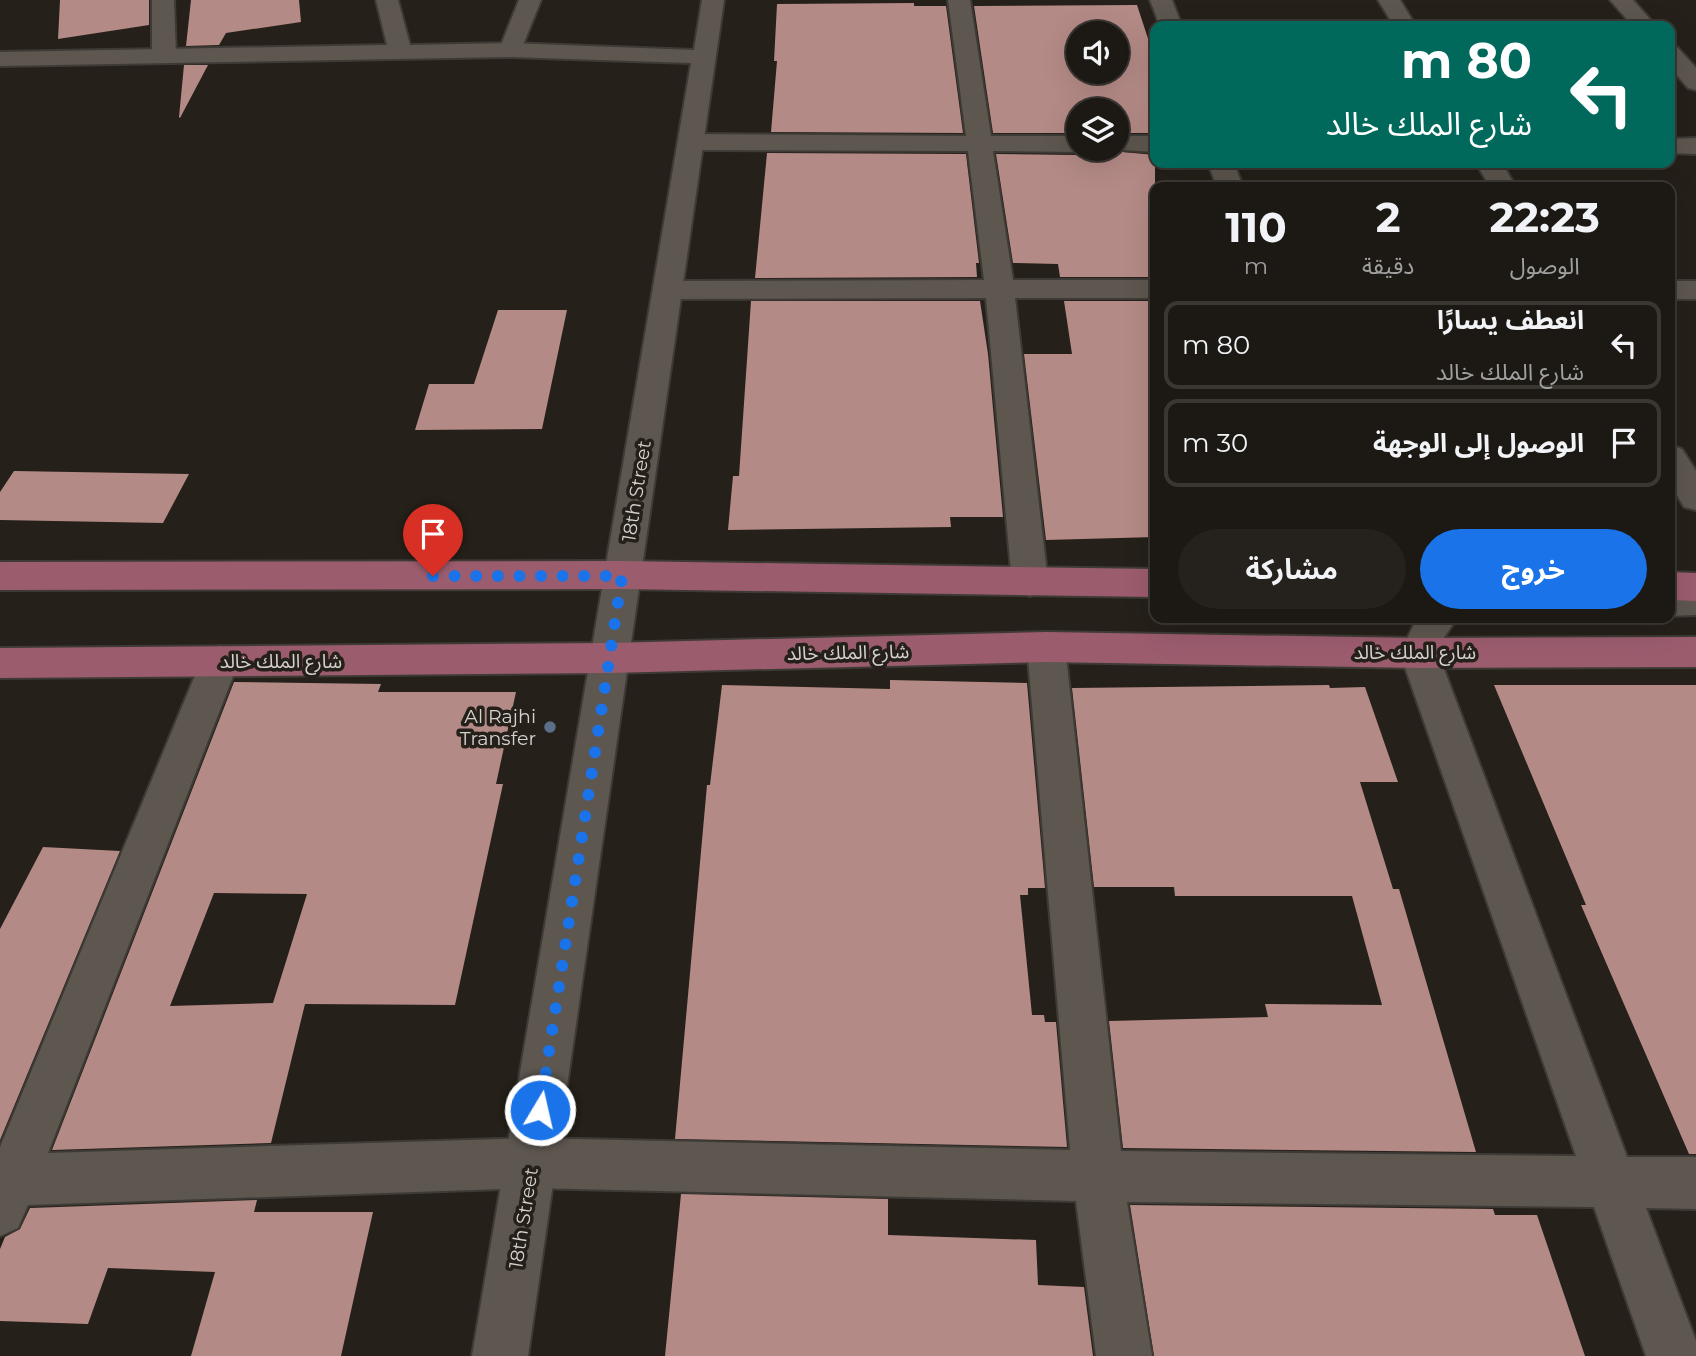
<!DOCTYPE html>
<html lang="ar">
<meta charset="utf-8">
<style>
body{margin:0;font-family:Montserrat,"Noto Sans Arabic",sans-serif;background:#25211c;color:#f1f3f6;direction:rtl;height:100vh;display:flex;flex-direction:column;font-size:26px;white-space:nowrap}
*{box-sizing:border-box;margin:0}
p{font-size:23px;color:#a0a0a0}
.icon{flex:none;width:38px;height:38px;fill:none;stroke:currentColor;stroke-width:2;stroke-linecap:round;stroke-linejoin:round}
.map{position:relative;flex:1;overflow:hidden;direction:ltr}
.drawer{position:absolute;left:1150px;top:182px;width:525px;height:441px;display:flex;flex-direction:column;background:#1c1813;border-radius:14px;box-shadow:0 7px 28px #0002,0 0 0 2px #3a3733;direction:rtl}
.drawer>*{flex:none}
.top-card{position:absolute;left:1150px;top:21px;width:525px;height:147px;border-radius:14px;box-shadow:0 7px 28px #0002,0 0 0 2px #3a3733;direction:rtl;background:#00695c;color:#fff;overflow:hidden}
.buttons{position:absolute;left:1066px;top:21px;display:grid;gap:14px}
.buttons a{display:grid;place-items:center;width:63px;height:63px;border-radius:50%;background:#1c1813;box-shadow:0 7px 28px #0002,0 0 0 2px #3a3733;font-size:35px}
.pin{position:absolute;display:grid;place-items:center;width:60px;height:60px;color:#fff;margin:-72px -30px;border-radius:50% 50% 50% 0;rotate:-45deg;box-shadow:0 0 7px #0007}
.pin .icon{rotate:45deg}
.me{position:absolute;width:77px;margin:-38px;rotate:9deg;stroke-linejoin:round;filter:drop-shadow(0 0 5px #0008)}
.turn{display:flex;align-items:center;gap:24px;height:147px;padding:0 28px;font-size:32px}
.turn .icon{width:91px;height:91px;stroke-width:2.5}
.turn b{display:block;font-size:49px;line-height:60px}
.eta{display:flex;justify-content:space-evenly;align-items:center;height:119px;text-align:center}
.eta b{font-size:42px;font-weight:700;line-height:49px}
.cta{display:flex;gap:14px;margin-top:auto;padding:14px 28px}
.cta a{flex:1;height:80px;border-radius:42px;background:#1a73e8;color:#fff;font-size:28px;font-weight:700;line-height:80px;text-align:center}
.cta a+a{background:#25211c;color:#f1f3f6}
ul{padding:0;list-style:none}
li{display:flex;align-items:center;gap:21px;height:88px;margin:0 14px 10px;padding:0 14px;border:4px solid #3a3733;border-radius:14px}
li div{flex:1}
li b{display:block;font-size:26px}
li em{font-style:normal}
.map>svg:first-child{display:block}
.building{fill:#b48a86;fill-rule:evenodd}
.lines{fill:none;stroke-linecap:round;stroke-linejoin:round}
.minor-casing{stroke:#3e3a35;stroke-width:4}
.tertiary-casing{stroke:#3e3a35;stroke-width:4}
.primary-casing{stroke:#3e3a35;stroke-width:4}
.minor{fill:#5d574f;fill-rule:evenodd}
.tertiary{fill:#5d574f;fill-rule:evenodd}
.primary{fill:#9b5c6e;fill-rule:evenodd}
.route{stroke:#1a73e8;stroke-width:12;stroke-dasharray:0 21.6}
.service-dot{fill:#5c6f8a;stroke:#252019;stroke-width:2.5}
.labels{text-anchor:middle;stroke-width:7;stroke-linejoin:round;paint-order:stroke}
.street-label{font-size:19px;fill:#d5d1cd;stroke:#252019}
.poi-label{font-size:19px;fill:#d5d1cd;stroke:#252019;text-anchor:end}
</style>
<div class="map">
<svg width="1696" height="1356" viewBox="0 0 1696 1356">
<rect width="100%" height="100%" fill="#252019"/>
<!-- building -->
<path class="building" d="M 60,0 L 149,0 L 149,25 L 58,39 Z
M 191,0 L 299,0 L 301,22 L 226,33 L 219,45 L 186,46 Z
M 914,3 L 914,6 L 946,6 L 963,133 L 771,132 L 777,61 L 774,61 L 777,4 Z
M 1137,5 L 1155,60 L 1155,133 L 1116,133 L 1116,110 L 1078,110 L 1078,133 L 993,133 L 974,6 ZM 1078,33 L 1116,33 L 1116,72 L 1078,72 Z
M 184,65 L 208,65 L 180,118 L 179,117 Z
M 1090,149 L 1155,155 L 1155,277 L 1060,277 L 1058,264 L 1013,263 L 996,154 L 1078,155 Z
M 767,153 L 966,154 L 979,263 L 976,263 L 977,277 L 755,278 Z
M 751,301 L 980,301 L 988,354 L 1003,517 L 950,517 L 951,527 L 728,530 L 733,476 L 739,476 Z
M 1064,301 L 1155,301 L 1155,537 L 1046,540 L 1024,354 L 1072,354 Z
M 498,310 L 567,310 L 542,429 L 415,430 L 429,384 L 474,384 Z
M 14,471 L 189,474 L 163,523 L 0,520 L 0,492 Z
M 890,680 L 1027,683 L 1045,888 L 1028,888 L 1028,895 L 1020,895 L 1032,1015 L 1044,1015 L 1045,1022 L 1056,1022 L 1067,1147 L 675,1139 L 707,785 L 710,785 L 722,685 L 890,689 Z
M 234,682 L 381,684 L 378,692 L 516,692 L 496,784 L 503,784 L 455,1005 L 305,1004 L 271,1143 L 52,1150 ZM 214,893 L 307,894 L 273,1003 L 170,1006 Z
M 1329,685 L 1330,688 L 1365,687 L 1398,782 L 1360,782 L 1393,889 L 1399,889 L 1476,1152 L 1123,1148 L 1109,1021 L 1268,1017 L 1265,1004 L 1382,1005 L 1352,896 L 1175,896 L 1174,887 L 1094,887 L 1072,688 Z
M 1494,685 L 1696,685 L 1696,1154 L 1689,1154 L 1581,905 L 1586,905 Z
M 43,847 L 120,851 L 0,1140 L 0,929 Z
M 681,1194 L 888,1199 L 888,1235 L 1036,1240 L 1038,1285 L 1084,1287 L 1093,1356 L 665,1356 Z
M 257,1200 L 254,1212 L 373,1212 L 341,1356 L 191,1356 L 215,1272 L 108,1268 L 88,1324 L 0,1321 L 0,1249 L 5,1237 L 20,1229 L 30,1208 Z
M 1130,1205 L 1493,1209 L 1495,1215 L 1537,1215 L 1585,1356 L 1154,1356 Z"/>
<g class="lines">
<!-- minor casing -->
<g class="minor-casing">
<path id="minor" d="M 152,0 L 174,0 L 176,56 L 172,61 L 156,61 L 152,56 Z
M 519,0 L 541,0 L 521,50 L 518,55 L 502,55 L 499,50 Z
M 948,0 L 970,0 L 991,136 L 1078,136 L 1078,149 L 1087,149 L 1078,152 L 993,151 L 1013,280 L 1155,280 L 1155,298 L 1015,298 L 1048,582 L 1043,592 L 1030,596 L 1017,592 L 1012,582 L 986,298 L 667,299 L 657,296 L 653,290 L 657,284 L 667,281 L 984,280 L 968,151 L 691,150 L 682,147 L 678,142 L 682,137 L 691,134 L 966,136 Z
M 1378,0 L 1400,0 L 1416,26 L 1394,26 Z
M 1116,136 L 1155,136 L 1155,152 L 1107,149 L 1116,149 Z
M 1696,138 L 1696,154 L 1670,153 L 1670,139 Z
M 1476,163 L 1502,163 L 1516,187 L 1490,187 Z
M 1670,281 L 1696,281 L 1696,299 L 1670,299 Z
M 1670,445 L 1682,449 L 1696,471 L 1696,510 L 1684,507 L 1670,483 Z
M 1696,587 L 1696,615 L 1670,616 L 1670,588 Z
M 1417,618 L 1457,618 L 1443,639 L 1438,653 L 1627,1157 L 1696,1157 L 1696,1209 L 1646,1208 L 1696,1341 L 1696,1356 L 1646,1356 L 1594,1207 L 1127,1202 L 1152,1356 L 1096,1356 L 1076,1201 L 532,1188 L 28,1205 L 18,1228 L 0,1236 L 0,1147 L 201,661 L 207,650 L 220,646 L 233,650 L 239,661 L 48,1153 L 532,1138 L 1070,1150 L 1027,647 L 1033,636 L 1046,632 L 1059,636 L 1065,647 L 1121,1151 L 1576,1156 L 1400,653 Z"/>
</g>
<!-- tertiary casing -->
<g class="tertiary-casing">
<path id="tertiary" d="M 376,0 L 398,0 L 410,45 L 510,43 L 694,50 L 702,0 L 724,0 L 528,1356 L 472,1356 L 691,63 L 510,57 L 0,66 L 0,52 L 387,45 Z
M 1150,0 L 1172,0 L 1182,26 L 1160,26 Z
M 1610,0 L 1633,0 L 1656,26 L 1633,26 Z
M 1670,46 L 1678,48 L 1696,68 L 1696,90 L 1688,88 L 1670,67 Z
M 1208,163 L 1234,163 L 1243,187 L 1217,187 Z"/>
</g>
<!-- primary casing -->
<g class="primary-casing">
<path id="primary" d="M 622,561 L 1155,569 L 1155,597 L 622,589 L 0,590 L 0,562 Z
M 1670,572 L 1696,573 L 1696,601 L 1670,600 Z
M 1046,632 L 1419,638 L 1696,637 L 1696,667 L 1419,668 L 1046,662 L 610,673 L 0,678 L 0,648 L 610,643 Z"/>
</g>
<!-- minor -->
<use href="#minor" class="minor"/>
<!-- tertiary -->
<use href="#tertiary" class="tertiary"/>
<!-- primary -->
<use href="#primary" class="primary"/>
</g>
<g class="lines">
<!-- route -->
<path class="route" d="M 433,576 L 622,576 L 540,1110"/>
</g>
<!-- markers -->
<circle class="service-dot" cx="550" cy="727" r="7"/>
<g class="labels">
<!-- street labels -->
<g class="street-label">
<text transform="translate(636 491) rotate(-81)" y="7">18th Street</text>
<text transform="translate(848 652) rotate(-1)" y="7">شارع الملك خالد</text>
<text x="1415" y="659">شارع الملك خالد</text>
<text x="281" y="668">شارع الملك خالد</text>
<text transform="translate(523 1218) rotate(-81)" y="7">18th Street</text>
</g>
<!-- poi labels -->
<g class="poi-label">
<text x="536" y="723">Al Rajhi<tspan x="536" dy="22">Transfer</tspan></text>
</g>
</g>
</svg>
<div class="buttons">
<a><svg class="icon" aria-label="sound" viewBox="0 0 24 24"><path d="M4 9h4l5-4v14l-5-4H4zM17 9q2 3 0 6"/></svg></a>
<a><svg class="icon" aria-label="layers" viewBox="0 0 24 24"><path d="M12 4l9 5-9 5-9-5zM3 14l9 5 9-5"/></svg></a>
</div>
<div class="pin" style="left:433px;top:576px;background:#d93025"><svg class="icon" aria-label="arrive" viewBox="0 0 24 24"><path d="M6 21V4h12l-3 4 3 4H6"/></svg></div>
<svg class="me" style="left:540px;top:1110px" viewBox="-20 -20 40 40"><circle r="17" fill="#1a73e8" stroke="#fff" stroke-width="3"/><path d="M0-11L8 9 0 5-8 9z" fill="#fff"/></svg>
<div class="top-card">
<div class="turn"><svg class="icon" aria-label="left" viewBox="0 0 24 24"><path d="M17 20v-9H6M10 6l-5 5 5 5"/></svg><div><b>80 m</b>شارع الملك خالد</div></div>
</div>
<section class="drawer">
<div class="eta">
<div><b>22:23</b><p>الوصول</p></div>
<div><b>2</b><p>دقيقة</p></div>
<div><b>110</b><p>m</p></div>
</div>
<ul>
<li><svg class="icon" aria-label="left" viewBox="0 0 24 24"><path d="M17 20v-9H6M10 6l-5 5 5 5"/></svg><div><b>انعطف يسارًا</b><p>شارع الملك خالد</p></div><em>80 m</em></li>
<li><svg class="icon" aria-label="arrive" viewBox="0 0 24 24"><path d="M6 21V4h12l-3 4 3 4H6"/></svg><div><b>الوصول إلى الوجهة</b></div><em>30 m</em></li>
</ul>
<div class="cta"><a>خروج</a><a>مشاركة</a></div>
</section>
</div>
